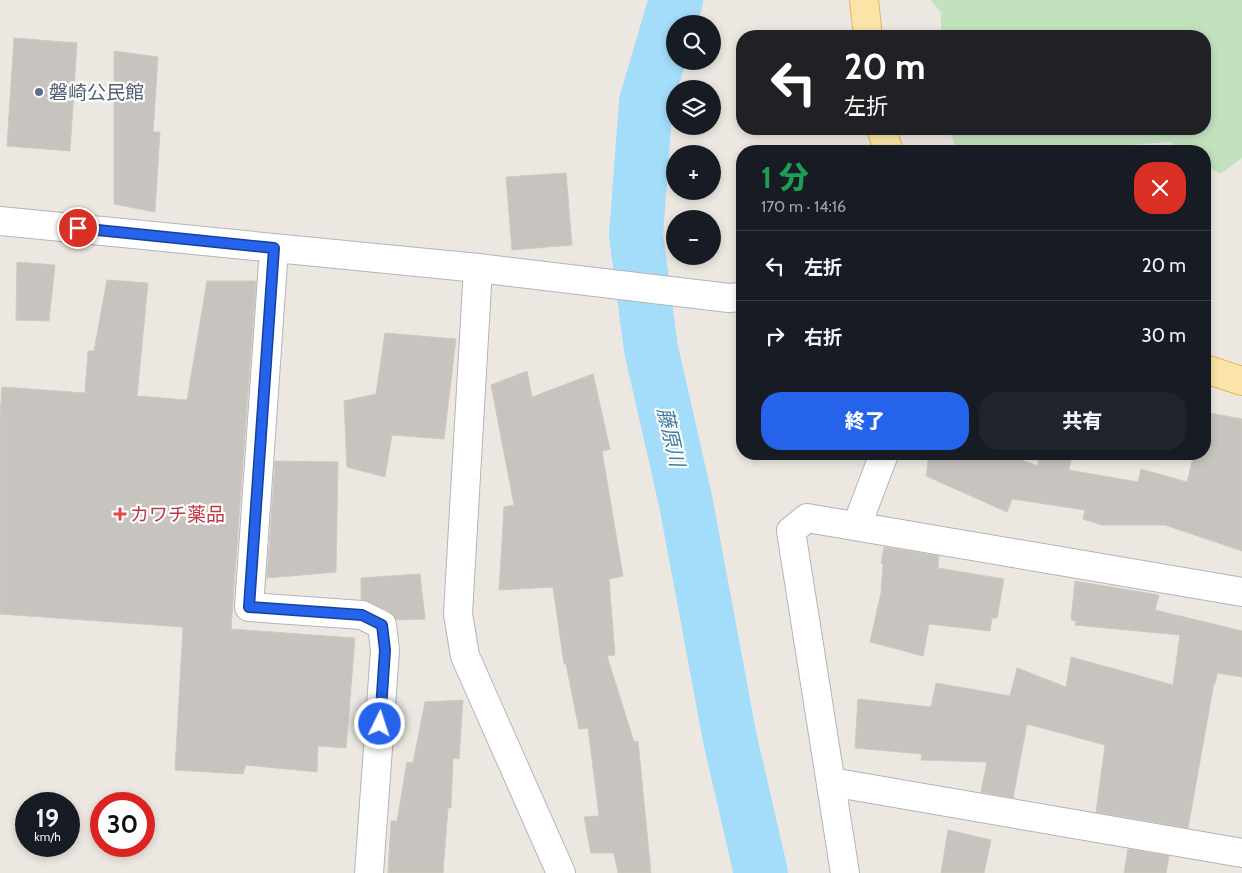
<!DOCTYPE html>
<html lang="ja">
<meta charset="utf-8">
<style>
body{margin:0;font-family:Cabin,"Noto Sans JP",sans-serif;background:#20242c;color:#f1f3f6;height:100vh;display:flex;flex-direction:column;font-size:19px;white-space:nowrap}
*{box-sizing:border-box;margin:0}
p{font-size:16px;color:#9ea1a6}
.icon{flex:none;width:28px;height:28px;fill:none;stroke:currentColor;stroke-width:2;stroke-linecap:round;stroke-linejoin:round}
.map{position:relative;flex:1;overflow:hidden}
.sheet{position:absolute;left:736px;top:145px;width:475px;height:315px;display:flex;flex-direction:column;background:#171b24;border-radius:20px;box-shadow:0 2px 8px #0003}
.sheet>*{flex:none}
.hud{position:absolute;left:736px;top:30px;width:475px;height:105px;border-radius:20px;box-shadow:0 2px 8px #0003;background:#202124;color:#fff;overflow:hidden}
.tools{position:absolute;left:666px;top:15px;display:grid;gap:10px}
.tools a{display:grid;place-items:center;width:55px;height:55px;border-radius:50%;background:#171b24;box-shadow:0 2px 8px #0003;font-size:25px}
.speed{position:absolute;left:15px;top:792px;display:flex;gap:10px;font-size:25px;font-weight:700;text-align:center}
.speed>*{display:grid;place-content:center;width:65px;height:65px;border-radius:50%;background:#171b24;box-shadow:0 2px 8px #0003;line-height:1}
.speed small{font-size:12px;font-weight:400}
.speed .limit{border:8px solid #d22;background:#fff;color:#111}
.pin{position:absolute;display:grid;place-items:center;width:42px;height:42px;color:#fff;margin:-21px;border:2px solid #fff;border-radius:50%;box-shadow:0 1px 5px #0007}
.me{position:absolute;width:55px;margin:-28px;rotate:4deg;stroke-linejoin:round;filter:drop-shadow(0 0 4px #0008)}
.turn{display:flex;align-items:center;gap:18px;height:105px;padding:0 25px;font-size:22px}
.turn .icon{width:65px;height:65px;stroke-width:2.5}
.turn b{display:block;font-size:35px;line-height:42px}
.round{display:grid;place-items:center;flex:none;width:52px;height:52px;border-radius:20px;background:#20242c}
.headline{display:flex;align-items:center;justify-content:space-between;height:85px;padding:0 25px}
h1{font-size:30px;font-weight:800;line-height:38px;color:#1e9e55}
.cta{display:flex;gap:10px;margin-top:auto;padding:10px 25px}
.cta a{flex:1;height:58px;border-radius:20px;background:#2563eb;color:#fff;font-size:20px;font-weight:800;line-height:58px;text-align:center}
.cta a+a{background:#20242c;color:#f1f3f6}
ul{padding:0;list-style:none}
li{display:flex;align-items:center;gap:15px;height:70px;padding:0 25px;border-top:1px solid #363941}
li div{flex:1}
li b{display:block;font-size:19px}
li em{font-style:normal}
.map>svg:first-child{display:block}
.green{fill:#c2e2be}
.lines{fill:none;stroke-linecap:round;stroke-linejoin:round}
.river{stroke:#a3ddfa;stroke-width:54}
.building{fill:#c7c3be;stroke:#d0c9c0}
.minor-casing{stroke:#b2b4b8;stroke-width:30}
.major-casing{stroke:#e9b35d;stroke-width:30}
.minor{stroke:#fff;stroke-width:28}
.major{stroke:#fae4a7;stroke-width:28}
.route-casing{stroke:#184099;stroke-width:12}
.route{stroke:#2563eb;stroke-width:9}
.service-dot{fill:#5c6f8a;stroke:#fff;stroke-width:2}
.health-dot{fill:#e0444e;stroke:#fff;stroke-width:2}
.labels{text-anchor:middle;stroke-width:4.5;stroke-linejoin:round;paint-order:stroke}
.service-label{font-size:19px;fill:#4e5e75;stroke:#fff;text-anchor:start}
.health-label{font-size:19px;fill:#be3a42;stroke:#fff;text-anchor:start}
.water-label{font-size:20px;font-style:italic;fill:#3f7aa2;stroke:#fff}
</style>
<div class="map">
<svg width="1242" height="873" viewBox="0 0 1242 873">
<rect width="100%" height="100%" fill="#ece8e1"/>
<!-- green -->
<path class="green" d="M 931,0 L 1242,0 L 1242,158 L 1220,174 L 1205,164 L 1205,151 L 1185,151 L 1170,142 L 1117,146 L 1116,151 L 957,151 L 949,129 L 1205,129 L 1205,36 L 941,36 L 941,13 Z"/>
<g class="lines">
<!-- river -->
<path class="river" d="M 676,0 L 646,102 L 636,235 L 651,349 L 686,503 L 730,739 L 761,873"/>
</g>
<!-- building -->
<path class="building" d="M 14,38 L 77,43 L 70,151 L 7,146 Z
M 114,51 L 158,57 L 153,132 L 160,132 L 155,212 L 114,204 Z
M 566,173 L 572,245 L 512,250 L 506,177 Z
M 17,262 L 55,265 L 49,321 L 16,320 Z
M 107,280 L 148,283 L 137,396 L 187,400 L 207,281 L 256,281 L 231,629 L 355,638 L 346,748 L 318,746 L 317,772 L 246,765 L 243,774 L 175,770 L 183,627 L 0,614 L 0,415 L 2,387 L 85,393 L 88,351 L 94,351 Z
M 385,333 L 456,339 L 444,439 L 392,435 L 385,477 L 347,467 L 344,401 L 376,394 Z
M 527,371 L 532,397 L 593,374 L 610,449 L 602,451 L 623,576 L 609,579 L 615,655 L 607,656 L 634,742 L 638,741 L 651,873 L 618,873 L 614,853 L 591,853 L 584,817 L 599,816 L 588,728 L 579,729 L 566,664 L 564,664 L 553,587 L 499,590 L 504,507 L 514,505 L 491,385 Z
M 1205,412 L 1242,419 L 1242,551 L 1165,525 L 1102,525 L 1083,519 L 1085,510 L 1012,499 L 1007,512 L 926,476 L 929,454 L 1005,454 L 1038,466 L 1039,454 L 1072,454 L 1069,470 L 1138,482 L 1141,469 L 1187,482 L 1194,454 L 1205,454 Z
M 275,461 L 338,462 L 336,572 L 267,578 Z
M 884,547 L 939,556 L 938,568 L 1004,579 L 997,618 L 992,618 L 990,631 L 929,624 L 923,656 L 870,642 L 881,593 L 883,564 L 881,563 Z
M 420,574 L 425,619 L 396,620 L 389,611 L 361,599 L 361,578 Z
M 1075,581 L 1159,595 L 1155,610 L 1242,631 L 1242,677 L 1217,673 L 1215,684 L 1214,683 L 1188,828 L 1096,812 L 1105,745 L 1027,724 L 1013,798 L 981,792 L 987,762 L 921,760 L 922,754 L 855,748 L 858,699 L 931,707 L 936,683 L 1010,696 L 1017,668 L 1066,687 L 1071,657 L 1173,685 L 1180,635 L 1075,625 L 1076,621 L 1071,620 Z
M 463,700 L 459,759 L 453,758 L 451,808 L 448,808 L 443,873 L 388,873 L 391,821 L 397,821 L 407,762 L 413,763 L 425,702 Z
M 948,830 L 991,840 L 984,873 L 941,873 Z
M 1128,849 L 1169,856 L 1166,873 L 1124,873 Z"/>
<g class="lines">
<!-- minor casing -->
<g class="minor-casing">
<path id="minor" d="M 0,221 L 478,268 L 729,298 L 742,297
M 274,248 L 249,607 L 362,615 L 382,625 L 385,650 L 369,873
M 478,268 L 458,614 L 465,656 L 561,873
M 857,525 L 884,454
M 831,782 L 1242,853
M 845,873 L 791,531 L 807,518 L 1242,592"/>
</g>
<!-- major casing -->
<g class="major-casing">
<path id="major" d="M 864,0 L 868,36
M 881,129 L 889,151
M 1205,369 L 1242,381"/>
</g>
<!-- minor -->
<use href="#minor" class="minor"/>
<!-- major -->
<use href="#major" class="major"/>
</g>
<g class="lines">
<!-- route casing -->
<g class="route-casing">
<path id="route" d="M 78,228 L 274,248 L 249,607 L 362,615 L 382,625 L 385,650 L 380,724"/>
</g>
<!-- route -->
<use href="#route" class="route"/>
</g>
<!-- markers -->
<circle class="service-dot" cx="39" cy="92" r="5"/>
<path class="health-dot" d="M117.5 506.5h5v5h5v5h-5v5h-5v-5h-5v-5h5z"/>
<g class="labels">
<!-- service labels -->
<g class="service-label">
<text x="49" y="99">磐崎公民館</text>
</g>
<!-- health labels -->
<g class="health-label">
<text x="130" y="521">カワチ薬品</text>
</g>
<!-- water labels -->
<g class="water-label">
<text transform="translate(671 437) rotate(77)" y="7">藤原川</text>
</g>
</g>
</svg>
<div class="tools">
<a><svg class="icon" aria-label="search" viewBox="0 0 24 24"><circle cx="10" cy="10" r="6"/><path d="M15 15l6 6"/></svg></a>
<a><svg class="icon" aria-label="layers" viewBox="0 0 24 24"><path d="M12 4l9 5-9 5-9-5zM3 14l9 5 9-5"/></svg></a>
<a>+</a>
<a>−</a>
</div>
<div class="speed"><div>19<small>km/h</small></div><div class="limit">30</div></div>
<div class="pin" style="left:78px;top:228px;background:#d93025"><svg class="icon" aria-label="arrive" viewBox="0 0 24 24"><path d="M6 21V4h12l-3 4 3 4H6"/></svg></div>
<svg class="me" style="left:380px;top:724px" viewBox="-20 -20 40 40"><circle r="17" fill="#2563eb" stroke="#fff" stroke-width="3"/><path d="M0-11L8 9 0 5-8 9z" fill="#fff"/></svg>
<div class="hud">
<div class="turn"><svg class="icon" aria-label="left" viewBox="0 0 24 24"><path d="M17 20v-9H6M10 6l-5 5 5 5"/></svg><div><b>20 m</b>左折</div></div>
</div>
<section class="sheet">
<div class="headline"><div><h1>1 分</h1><p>170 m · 14:16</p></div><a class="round" style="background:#d93025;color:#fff"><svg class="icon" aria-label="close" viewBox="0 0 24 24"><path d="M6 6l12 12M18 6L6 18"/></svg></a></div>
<ul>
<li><svg class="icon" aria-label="left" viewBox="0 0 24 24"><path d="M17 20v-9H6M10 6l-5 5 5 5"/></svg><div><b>左折</b></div><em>20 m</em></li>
<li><svg class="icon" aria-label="right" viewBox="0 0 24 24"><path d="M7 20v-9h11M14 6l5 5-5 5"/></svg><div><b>右折</b></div><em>30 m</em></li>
</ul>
<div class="cta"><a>終了</a><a>共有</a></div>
</section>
</div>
